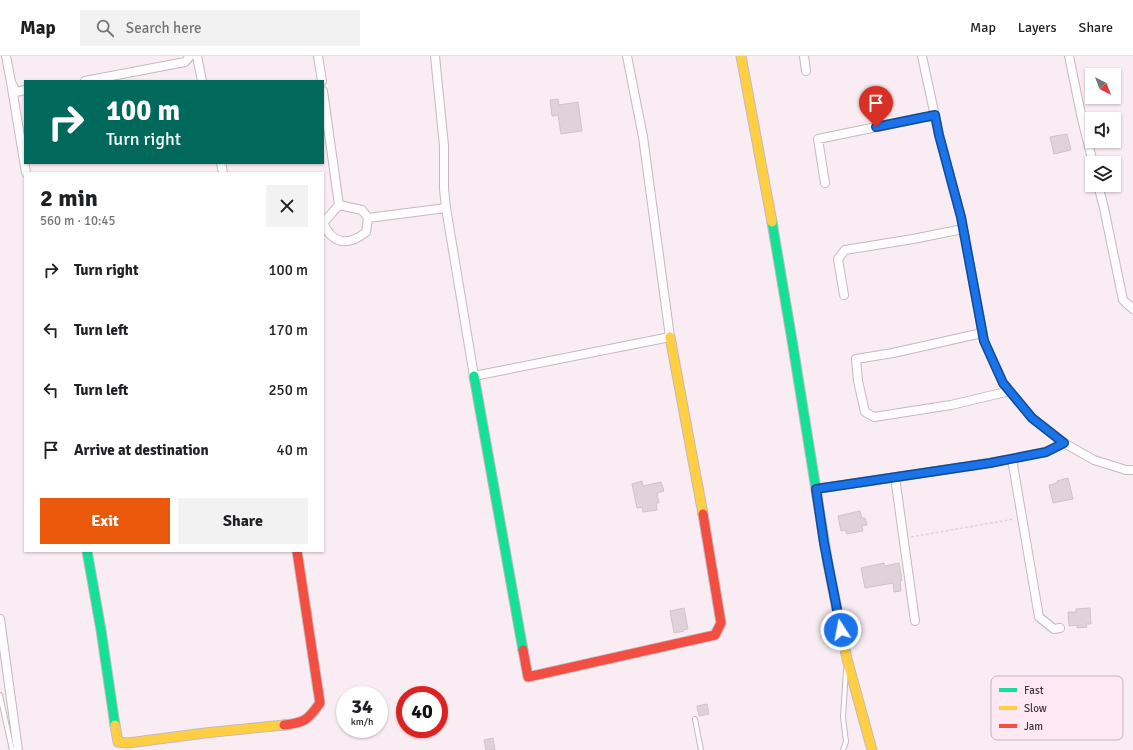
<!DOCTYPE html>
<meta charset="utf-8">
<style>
body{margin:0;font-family:Signika,sans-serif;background:#f2f2f2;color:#202124;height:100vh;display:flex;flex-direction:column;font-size:15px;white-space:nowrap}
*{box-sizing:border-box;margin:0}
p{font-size:13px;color:#757577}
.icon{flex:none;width:22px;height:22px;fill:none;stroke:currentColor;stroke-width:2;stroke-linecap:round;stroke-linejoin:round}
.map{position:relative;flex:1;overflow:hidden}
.side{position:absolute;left:24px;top:116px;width:300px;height:380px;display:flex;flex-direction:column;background:#fff;border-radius:0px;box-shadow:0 1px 3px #0004}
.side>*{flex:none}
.banner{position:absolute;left:24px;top:24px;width:300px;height:84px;border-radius:0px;box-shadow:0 1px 3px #0004;background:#00695c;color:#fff;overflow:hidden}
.needle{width:26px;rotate:138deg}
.fabs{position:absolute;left:1085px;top:12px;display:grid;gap:8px}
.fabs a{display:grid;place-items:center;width:36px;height:36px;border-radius:0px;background:#fff;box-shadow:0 1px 3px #0004;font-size:20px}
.speed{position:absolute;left:336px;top:630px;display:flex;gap:8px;font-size:20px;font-weight:700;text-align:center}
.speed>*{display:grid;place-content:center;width:52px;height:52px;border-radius:50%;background:#fff;box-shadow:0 1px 3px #0004;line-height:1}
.speed small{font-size:10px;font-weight:400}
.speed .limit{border:6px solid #d22;background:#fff;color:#111}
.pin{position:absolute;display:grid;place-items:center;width:34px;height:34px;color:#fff;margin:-41px -17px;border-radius:50% 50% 50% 0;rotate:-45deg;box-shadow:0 0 4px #0007}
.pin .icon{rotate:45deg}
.me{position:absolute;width:44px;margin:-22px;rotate:349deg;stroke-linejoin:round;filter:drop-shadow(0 0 3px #0008)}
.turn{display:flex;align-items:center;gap:14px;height:84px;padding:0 16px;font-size:18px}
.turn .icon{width:52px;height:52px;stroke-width:2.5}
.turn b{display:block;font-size:28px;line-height:34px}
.round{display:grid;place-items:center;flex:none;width:42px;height:42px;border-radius:0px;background:#f2f2f2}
.head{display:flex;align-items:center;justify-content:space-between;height:68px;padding:0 16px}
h1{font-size:24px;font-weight:700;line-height:30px}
.primary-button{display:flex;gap:8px;margin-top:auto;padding:8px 16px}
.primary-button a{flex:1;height:46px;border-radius:0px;background:#ea580c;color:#fff;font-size:16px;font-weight:700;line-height:46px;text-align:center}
.primary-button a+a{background:#f2f2f2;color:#202124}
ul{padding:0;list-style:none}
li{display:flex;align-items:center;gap:12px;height:60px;padding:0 16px}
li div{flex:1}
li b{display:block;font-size:15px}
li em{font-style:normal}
header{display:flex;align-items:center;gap:24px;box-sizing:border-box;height:56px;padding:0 20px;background:#fff;border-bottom:1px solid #e0e0e0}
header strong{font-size:19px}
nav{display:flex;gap:22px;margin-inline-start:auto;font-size:14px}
.search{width:280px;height:36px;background:#f2f2f2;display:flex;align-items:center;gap:10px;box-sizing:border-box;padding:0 14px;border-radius:0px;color:#757577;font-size:15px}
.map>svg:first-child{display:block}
.building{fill:#dfd3d9;stroke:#d0c4ca}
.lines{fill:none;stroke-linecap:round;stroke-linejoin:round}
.lane-casing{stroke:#c5b9bf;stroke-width:6}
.street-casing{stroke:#c5b9bf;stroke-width:10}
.fast-casing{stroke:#c5b9bf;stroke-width:11}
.slow-casing{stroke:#c5b9bf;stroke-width:11}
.jam-casing{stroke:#c5b9bf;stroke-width:11}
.path{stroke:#dad5d8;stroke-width:1.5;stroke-dasharray:3 2;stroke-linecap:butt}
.lane{stroke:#fefcfd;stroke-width:4}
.street{stroke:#fefcfd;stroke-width:8}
.fast{stroke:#16e098;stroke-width:9}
.slow{stroke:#ffcf43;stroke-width:9}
.jam{stroke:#f24e42;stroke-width:9}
.route-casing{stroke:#114b97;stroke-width:10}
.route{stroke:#1a73e8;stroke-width:7}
.key{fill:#fee8f4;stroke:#c6b3bd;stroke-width:1}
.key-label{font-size:11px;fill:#43363d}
</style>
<header>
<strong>Map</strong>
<div class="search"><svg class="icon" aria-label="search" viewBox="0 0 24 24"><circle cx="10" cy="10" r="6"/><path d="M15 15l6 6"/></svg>Search here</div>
<nav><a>Map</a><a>Layers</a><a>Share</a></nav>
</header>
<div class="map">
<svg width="1133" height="694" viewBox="0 0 1133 694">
<rect width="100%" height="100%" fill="#f9edf3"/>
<!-- building -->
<path class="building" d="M 558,43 L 559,49 L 578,46 L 582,75 L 561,78 L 558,59 L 552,60 L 550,44 Z
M 1067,78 L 1071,94 L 1054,98 L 1050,81 Z
M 1068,422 L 1073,443 L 1053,447 L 1049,429 L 1057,427 L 1057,425 Z
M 642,425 L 643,430 L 661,426 L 664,435 L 657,437 L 659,447 L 656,447 L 657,454 L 643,456 L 642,451 L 637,452 L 632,428 Z
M 860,455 L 862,462 L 865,462 L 867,469 L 862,470 L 863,475 L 847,478 L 845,474 L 841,475 L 838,460 Z
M 884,507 L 885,510 L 899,507 L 902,524 L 900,525 L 901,535 L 894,536 L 893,527 L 865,532 L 861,512 Z
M 684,552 L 688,573 L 683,574 L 684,575 L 674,577 L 670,555 Z
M 1090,552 L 1091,568 L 1086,568 L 1087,571 L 1077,572 L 1077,569 L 1069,570 L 1068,556 L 1076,556 L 1076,553 Z
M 707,648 L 709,658 L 699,660 L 697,650 Z
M 493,682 L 495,694 L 486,694 L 484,684 Z"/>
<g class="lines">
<!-- lane casing -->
<g class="lane-casing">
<path id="lane" d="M 0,639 L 12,694
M 695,663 L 701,694
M 843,694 L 846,686 L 843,661 L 846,614"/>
</g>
<!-- street casing -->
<g class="street-casing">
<path id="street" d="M 6,0 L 11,26 L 16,36 L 25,34
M 197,0 L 202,25
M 318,0 L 322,25
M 804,0 L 806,15
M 922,0 L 939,79 L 961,161 L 984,285 L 1003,327 L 1032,362 L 1064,387 L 1094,404 L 1126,414 L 1133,414
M 1069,0 L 1082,63 L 1093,107
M 85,25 L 185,6 L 190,0
M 11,26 L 26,117
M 323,35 L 339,149 L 323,167
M 221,107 L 223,117
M 825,127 L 818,83 L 935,59
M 1098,129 L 1104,152 L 1123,244 L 1133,253
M 446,152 L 474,320 L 670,281 L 643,81 L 627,0
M 368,162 L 446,152 L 444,133 L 444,90 L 435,0
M 323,167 C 333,189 349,190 366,176 L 368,162 L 362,154 L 339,149
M 844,239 L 838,203 L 845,194 L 913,183 L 963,173
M 982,277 L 893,297 L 856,303 L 858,325 L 865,356 L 874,361 L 951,349 L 1010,335
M 1012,403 L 1039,561 L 1054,573 L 1060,572
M 895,421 L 915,565
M 816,433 L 990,407 L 1046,396 L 1064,387
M 0,563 L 18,694"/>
</g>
<!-- fast casing -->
<g class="fast-casing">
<path id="fast" d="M 772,166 L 792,284 L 828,508
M 474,320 L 523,594
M 87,495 L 101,574 L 115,669"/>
</g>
<!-- slow casing -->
<g class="slow-casing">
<path id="slow" d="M 741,0 L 772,166
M 670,281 L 703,458
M 828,508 L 847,603 L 872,694
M 115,669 L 118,686 L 128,687 L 205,677 L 284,669"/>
</g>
<!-- jam casing -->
<g class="jam-casing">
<path id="jam" d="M 523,594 L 528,621 L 715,579 L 721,567 L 703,458
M 284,669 C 304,667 308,664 320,647 L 297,495"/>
</g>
<!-- path -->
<path class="path" d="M 911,481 L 1014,463"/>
<!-- lane -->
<use href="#lane" class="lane"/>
<!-- street -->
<use href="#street" class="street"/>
<!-- fast -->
<use href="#fast" class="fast"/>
<!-- slow -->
<use href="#slow" class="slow"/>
<!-- jam -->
<use href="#jam" class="jam"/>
</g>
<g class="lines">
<!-- route casing -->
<g class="route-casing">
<path id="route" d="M 841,574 L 824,487 L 816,433 L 990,407 L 1046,396 L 1064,387 L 1032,362 L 1003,327 L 984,285 L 961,161 L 939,79 L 935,59 L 876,71"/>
</g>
<!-- route -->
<use href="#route" class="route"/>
</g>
<!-- legend -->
<rect x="991" y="620" width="132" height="64" rx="6" class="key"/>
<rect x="999" y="632" width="18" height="4" fill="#16e098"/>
<rect x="999" y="650" width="18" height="4" fill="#ffcf43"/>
<rect x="999" y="668" width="18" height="4" fill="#f24e42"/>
<g class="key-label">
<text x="1024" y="638">Fast</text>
<text x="1024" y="656">Slow</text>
<text x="1024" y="674">Jam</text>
</g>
</svg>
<div class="fabs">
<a><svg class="needle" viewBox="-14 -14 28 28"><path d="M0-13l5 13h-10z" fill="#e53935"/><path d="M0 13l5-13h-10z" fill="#757577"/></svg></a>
<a><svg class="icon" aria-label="sound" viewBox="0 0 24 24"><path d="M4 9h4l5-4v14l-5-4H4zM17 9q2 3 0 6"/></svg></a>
<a><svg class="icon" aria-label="layers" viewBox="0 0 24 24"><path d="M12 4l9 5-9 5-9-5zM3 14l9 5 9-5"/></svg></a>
</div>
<div class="speed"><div>34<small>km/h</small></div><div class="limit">40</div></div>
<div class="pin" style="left:876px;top:71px;background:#d93025"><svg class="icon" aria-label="arrive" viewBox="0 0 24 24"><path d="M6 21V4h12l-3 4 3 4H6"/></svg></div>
<svg class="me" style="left:841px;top:574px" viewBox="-20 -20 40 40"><circle r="17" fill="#1a73e8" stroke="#fff" stroke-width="3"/><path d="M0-11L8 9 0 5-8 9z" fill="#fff"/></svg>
<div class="banner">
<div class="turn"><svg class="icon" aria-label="right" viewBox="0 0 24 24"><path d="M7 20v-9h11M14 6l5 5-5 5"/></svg><div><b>100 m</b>Turn right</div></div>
</div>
<section class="side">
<div class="head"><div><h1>2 min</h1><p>560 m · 10:45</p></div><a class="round"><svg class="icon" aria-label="close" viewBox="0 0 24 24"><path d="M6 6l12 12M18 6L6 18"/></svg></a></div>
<ul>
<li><svg class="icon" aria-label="right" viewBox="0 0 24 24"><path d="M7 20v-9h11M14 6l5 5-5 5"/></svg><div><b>Turn right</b></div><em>100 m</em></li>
<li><svg class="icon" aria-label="left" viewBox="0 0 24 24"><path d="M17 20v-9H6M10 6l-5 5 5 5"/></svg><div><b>Turn left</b></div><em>170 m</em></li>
<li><svg class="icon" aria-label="left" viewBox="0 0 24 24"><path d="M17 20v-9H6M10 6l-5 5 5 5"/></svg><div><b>Turn left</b></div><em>250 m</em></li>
<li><svg class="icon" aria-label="arrive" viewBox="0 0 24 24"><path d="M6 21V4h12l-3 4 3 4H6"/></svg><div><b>Arrive at destination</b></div><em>40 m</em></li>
</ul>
<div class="primary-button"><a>Exit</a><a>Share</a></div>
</section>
</div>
